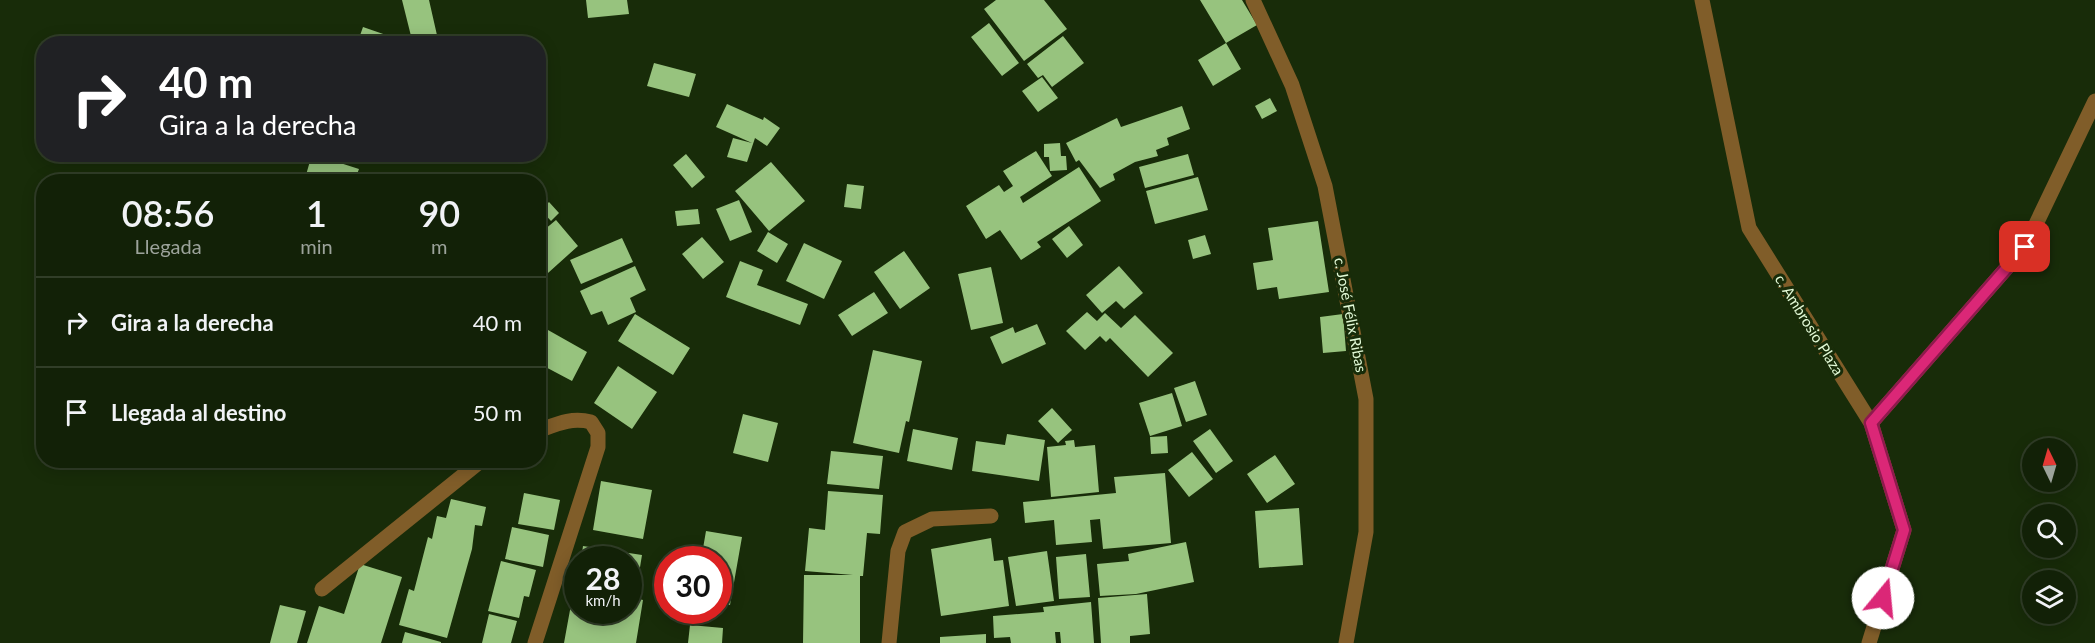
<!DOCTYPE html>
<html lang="es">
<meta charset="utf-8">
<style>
body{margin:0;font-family:Lato,sans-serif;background:#1b2911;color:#f1f3f6;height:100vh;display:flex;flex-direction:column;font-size:22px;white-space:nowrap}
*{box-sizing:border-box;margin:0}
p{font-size:20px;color:#9ca39b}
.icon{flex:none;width:33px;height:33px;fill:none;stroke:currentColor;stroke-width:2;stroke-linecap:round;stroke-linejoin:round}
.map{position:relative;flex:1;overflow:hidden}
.details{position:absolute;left:36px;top:174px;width:510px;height:294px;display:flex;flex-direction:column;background:#122107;border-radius:24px;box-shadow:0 3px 15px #0003,0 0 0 2px #313e28}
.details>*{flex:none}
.banner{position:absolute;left:36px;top:36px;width:510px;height:126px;border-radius:24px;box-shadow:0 3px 15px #0003,0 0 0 2px #313e28;background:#202124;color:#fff;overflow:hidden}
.needle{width:39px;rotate:355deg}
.tools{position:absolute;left:2022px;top:438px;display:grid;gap:12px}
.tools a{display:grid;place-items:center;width:54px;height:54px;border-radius:50%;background:#122107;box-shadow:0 3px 15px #0003,0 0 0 2px #313e28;font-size:30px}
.speed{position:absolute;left:564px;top:546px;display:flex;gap:12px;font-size:30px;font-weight:700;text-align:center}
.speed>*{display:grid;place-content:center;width:78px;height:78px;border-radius:50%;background:#122107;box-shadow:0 3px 15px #0003,0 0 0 2px #313e28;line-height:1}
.speed small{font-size:15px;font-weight:400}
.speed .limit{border:9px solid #d22;background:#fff;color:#111}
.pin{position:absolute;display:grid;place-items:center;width:51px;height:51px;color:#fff;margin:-26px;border-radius:12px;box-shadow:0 3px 9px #0006}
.me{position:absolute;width:66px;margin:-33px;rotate:17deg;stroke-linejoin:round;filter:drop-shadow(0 0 4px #0008)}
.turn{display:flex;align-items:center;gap:21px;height:126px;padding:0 24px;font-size:27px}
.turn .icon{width:78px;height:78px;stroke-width:2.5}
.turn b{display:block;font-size:42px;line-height:51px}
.eta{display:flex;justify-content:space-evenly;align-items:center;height:102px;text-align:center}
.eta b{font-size:36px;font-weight:600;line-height:42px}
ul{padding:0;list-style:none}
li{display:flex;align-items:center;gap:18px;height:90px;padding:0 24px;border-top:2px solid #313e28}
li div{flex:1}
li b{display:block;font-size:22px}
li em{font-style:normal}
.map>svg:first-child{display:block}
.building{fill:#97c37e}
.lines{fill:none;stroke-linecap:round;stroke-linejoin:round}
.minor{stroke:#805d29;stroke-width:15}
.route-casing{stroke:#8e194d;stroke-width:15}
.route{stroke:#db2777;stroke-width:10}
.labels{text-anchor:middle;stroke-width:6;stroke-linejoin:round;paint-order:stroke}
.street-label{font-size:15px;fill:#e2f9d6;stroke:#182c09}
</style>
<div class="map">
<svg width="2095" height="643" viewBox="0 0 2095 643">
<rect width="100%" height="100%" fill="#182c09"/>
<!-- building -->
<path class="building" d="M 402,0 L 429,0 L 439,44 L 413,44 Z
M 586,0 L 627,0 L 629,14 L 588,18 Z
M 996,0 L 1044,0 L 1067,29 L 1024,61 L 984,9 Z
M 1200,0 L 1242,0 L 1257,25 L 1226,43 Z
M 989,23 L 1019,63 L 1002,76 L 971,37 Z
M 363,27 L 389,36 L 386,44 L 357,44 Z
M 1063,36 L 1084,63 L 1052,87 L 1043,75 L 1038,78 L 1027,64 Z
M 1226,43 L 1241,69 L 1213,86 L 1198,60 Z
M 654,63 L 696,74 L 689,97 L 647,86 Z
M 1042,77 L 1058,98 L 1038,112 L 1022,91 Z
M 1270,98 L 1277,111 L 1262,119 L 1255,106 Z
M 727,104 L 763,120 L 764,117 L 780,128 L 767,146 L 755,138 L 747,162 L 727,157 L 733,138 L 752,143 L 716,127 Z
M 1182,106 L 1190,129 L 1167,138 L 1169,145 L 1156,150 L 1158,156 L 1135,162 L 1113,174 L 1115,180 L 1100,188 L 1079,160 L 1076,162 L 1066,143 L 1117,118 L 1121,127 Z
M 1060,143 L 1061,156 L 1066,156 L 1067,170 L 1050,171 L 1049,157 L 1044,157 L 1044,144 Z
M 1036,151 L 1052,176 L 1020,197 L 1023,203 L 1079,167 L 1101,201 L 1037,242 L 1041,247 L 1021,260 L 1000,230 L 986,239 L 966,206 L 999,185 L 1004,192 L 1013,186 L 1003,171 Z
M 312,154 L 359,169 L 354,182 L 304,182 Z
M 686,154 L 705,177 L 692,188 L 673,165 Z
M 1188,154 L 1194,175 L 1145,188 L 1139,167 Z
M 771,162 L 805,201 L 769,231 L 735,191 Z
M 1198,177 L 1208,210 L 1155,224 L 1146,191 Z
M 847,184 L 864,186 L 861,209 L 844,207 Z
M 739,200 L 752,232 L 730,241 L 716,209 Z
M 549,202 L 559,213 L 551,221 L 541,210 Z
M 698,209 L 700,224 L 677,226 L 675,211 Z
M 556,220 L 578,246 L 538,282 L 538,235 Z
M 1318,221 L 1329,292 L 1279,299 L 1277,287 L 1257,290 L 1253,263 L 1273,260 L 1268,228 Z
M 1069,226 L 1083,245 L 1067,258 L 1052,239 Z
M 768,232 L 788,244 L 777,263 L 757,251 Z
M 1205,235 L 1211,254 L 1193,259 L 1188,240 Z
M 702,237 L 724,262 L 703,279 L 682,254 Z
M 622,238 L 633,262 L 581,284 L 570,260 Z
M 804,243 L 842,261 L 824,299 L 786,281 Z
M 904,251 L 930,288 L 900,309 L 874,272 Z
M 740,261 L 763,270 L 757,285 L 808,304 L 800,325 L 726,297 Z
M 635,266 L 646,290 L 630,298 L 636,312 L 608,325 L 602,311 L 591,315 L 580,291 Z
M 1119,266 L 1143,293 L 1124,309 L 1116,301 L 1102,313 L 1086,295 Z
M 991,267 L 1003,323 L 971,330 L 958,274 Z
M 874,292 L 888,313 L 852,336 L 838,315 Z
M 1087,312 L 1097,321 L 1105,313 L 1121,328 L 1135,315 L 1173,353 L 1148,377 L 1110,338 L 1106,342 L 1100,336 L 1085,350 L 1066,331 Z
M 635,314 L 690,348 L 673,375 L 618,341 Z
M 1343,314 L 1346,351 L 1323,353 L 1320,317 Z
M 1037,324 L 1046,344 L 1002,364 L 990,337 L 1013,327 L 1015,333 Z
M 548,330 L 587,352 L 572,381 L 538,363 L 538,347 Z
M 873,350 L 922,361 L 909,422 L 906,421 L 899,453 L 853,443 Z
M 618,366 L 657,392 L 632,429 L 594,403 Z
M 1195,381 L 1207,415 L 1186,422 L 1174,388 Z
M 1172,393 L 1182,426 L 1150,436 L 1139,403 Z
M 1052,408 L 1072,430 L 1058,443 L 1038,421 Z
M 743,414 L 778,423 L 768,462 L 733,453 Z
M 913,429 L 958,438 L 952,470 L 907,461 Z
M 1210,429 L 1233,461 L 1216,473 L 1193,441 Z
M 1007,434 L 1045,440 L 1039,481 L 972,471 L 976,441 L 1005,445 Z
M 1167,436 L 1168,453 L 1151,454 L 1150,437 Z
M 1074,440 L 1075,447 L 1095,445 L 1099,492 L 1051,497 L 1047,447 L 1066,445 L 1065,441 Z
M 831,451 L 883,456 L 879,489 L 827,484 Z
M 1192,452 L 1213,479 L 1189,497 L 1168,470 Z
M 1275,455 L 1295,484 L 1267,503 L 1247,474 Z
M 1165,473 L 1171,543 L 1103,549 L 1100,519 L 1090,520 L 1092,542 L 1056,545 L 1054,520 L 1025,523 L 1023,502 L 1116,493 L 1114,477 Z
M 601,481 L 652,490 L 643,539 L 593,530 Z
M 828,491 L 883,495 L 880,534 L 867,533 L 863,576 L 860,576 L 860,643 L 803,643 L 804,575 L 853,575 L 805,571 L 809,528 L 825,530 Z
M 524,493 L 560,500 L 554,530 L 518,524 Z
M 451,499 L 486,507 L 482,526 L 475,525 L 472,549 L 447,638 L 399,625 L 409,589 L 414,591 L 428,537 L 432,539 L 437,516 L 446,518 Z
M 1299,508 L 1303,565 L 1259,568 L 1255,511 Z
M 512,527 L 549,535 L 543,567 L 505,559 Z
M 706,531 L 742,537 L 730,605 L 718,603 L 718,560 L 701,560 Z
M 991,538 L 994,561 L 1003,560 L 1009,606 L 941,616 L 931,549 Z
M 1186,542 L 1194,582 L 1136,594 L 1100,596 L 1097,564 L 1129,561 L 1128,554 Z
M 583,546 L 642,555 L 635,598 L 643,600 L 636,643 L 564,643 L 574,588 L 578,589 L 578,610 L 628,610 L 628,560 L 581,560 Z
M 1047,551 L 1054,601 L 1016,606 L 1008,557 Z
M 1086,554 L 1090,597 L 1059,599 L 1056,557 Z
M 501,561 L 536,570 L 529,597 L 524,596 L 519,618 L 488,611 Z
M 360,564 L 402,577 L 381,643 L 307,643 L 319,606 L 344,614 Z
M 1147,594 L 1150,634 L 1130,636 L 1130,643 L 1101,643 L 1098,598 Z
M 1091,602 L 1094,643 L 1061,643 L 1060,632 L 1055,632 L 1056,643 L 1011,643 L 1010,637 L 994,638 L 993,616 L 1044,612 L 1043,607 Z
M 280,605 L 306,611 L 297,643 L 270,643 Z
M 489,614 L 517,621 L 511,643 L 482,643 Z
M 690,625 L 723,628 L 722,643 L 688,643 Z
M 405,632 L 441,642 L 441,643 L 402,643 Z
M 986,634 L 986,643 L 940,643 L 940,637 Z"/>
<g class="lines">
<!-- minor -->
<path class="minor" d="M 1253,0 L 1292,85 L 1325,186 L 1366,399 L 1366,532 L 1346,643
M 1702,0 L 1749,228 L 1871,423 L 1904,530 L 1869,643
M 1871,423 L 2025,247 L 2095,101
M 322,589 L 482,460
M 535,643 L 598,447 L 598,433 L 591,422 C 571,417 557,424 538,431
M 889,643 L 898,551 L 905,532 L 932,519 L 991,516"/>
</g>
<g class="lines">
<!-- route casing -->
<g class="route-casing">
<path id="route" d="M 1883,598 L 1904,530 L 1871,423 L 2025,247"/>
</g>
<!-- route -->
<use href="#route" class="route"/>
</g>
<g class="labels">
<!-- street labels -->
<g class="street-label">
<text transform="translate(1350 315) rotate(79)" y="5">c. José Félix Ribas</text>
<text transform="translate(1809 325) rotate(58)" y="5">c. Ambrosio Plaza</text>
</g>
</g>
</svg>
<div class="tools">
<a><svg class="needle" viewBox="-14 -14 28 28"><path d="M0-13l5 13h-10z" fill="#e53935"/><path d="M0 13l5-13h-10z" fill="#9ca39b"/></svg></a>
<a><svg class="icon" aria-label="search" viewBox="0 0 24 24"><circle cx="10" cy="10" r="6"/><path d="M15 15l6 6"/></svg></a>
<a><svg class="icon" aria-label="layers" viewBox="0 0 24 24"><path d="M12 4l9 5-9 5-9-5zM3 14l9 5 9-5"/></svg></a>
</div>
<div class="speed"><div>28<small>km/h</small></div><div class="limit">30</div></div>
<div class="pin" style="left:2025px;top:247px;background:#d93025"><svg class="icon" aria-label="arrive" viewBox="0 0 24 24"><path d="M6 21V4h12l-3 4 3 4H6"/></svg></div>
<svg class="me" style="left:1883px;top:598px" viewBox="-20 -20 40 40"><circle r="19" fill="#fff"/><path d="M0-13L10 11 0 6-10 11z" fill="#db2777"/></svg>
<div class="banner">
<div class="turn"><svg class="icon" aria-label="right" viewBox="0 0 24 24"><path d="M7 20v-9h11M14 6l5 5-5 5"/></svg><div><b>40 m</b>Gira a la derecha</div></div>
</div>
<section class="details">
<div class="eta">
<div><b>08:56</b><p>Llegada</p></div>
<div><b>1</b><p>min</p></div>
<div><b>90</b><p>m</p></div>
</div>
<ul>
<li><svg class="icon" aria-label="right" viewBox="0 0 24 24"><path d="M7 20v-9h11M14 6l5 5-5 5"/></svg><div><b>Gira a la derecha</b></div><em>40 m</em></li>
<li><svg class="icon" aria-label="arrive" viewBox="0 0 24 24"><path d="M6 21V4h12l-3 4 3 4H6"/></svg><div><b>Llegada al destino</b></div><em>50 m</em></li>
</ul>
</section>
</div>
